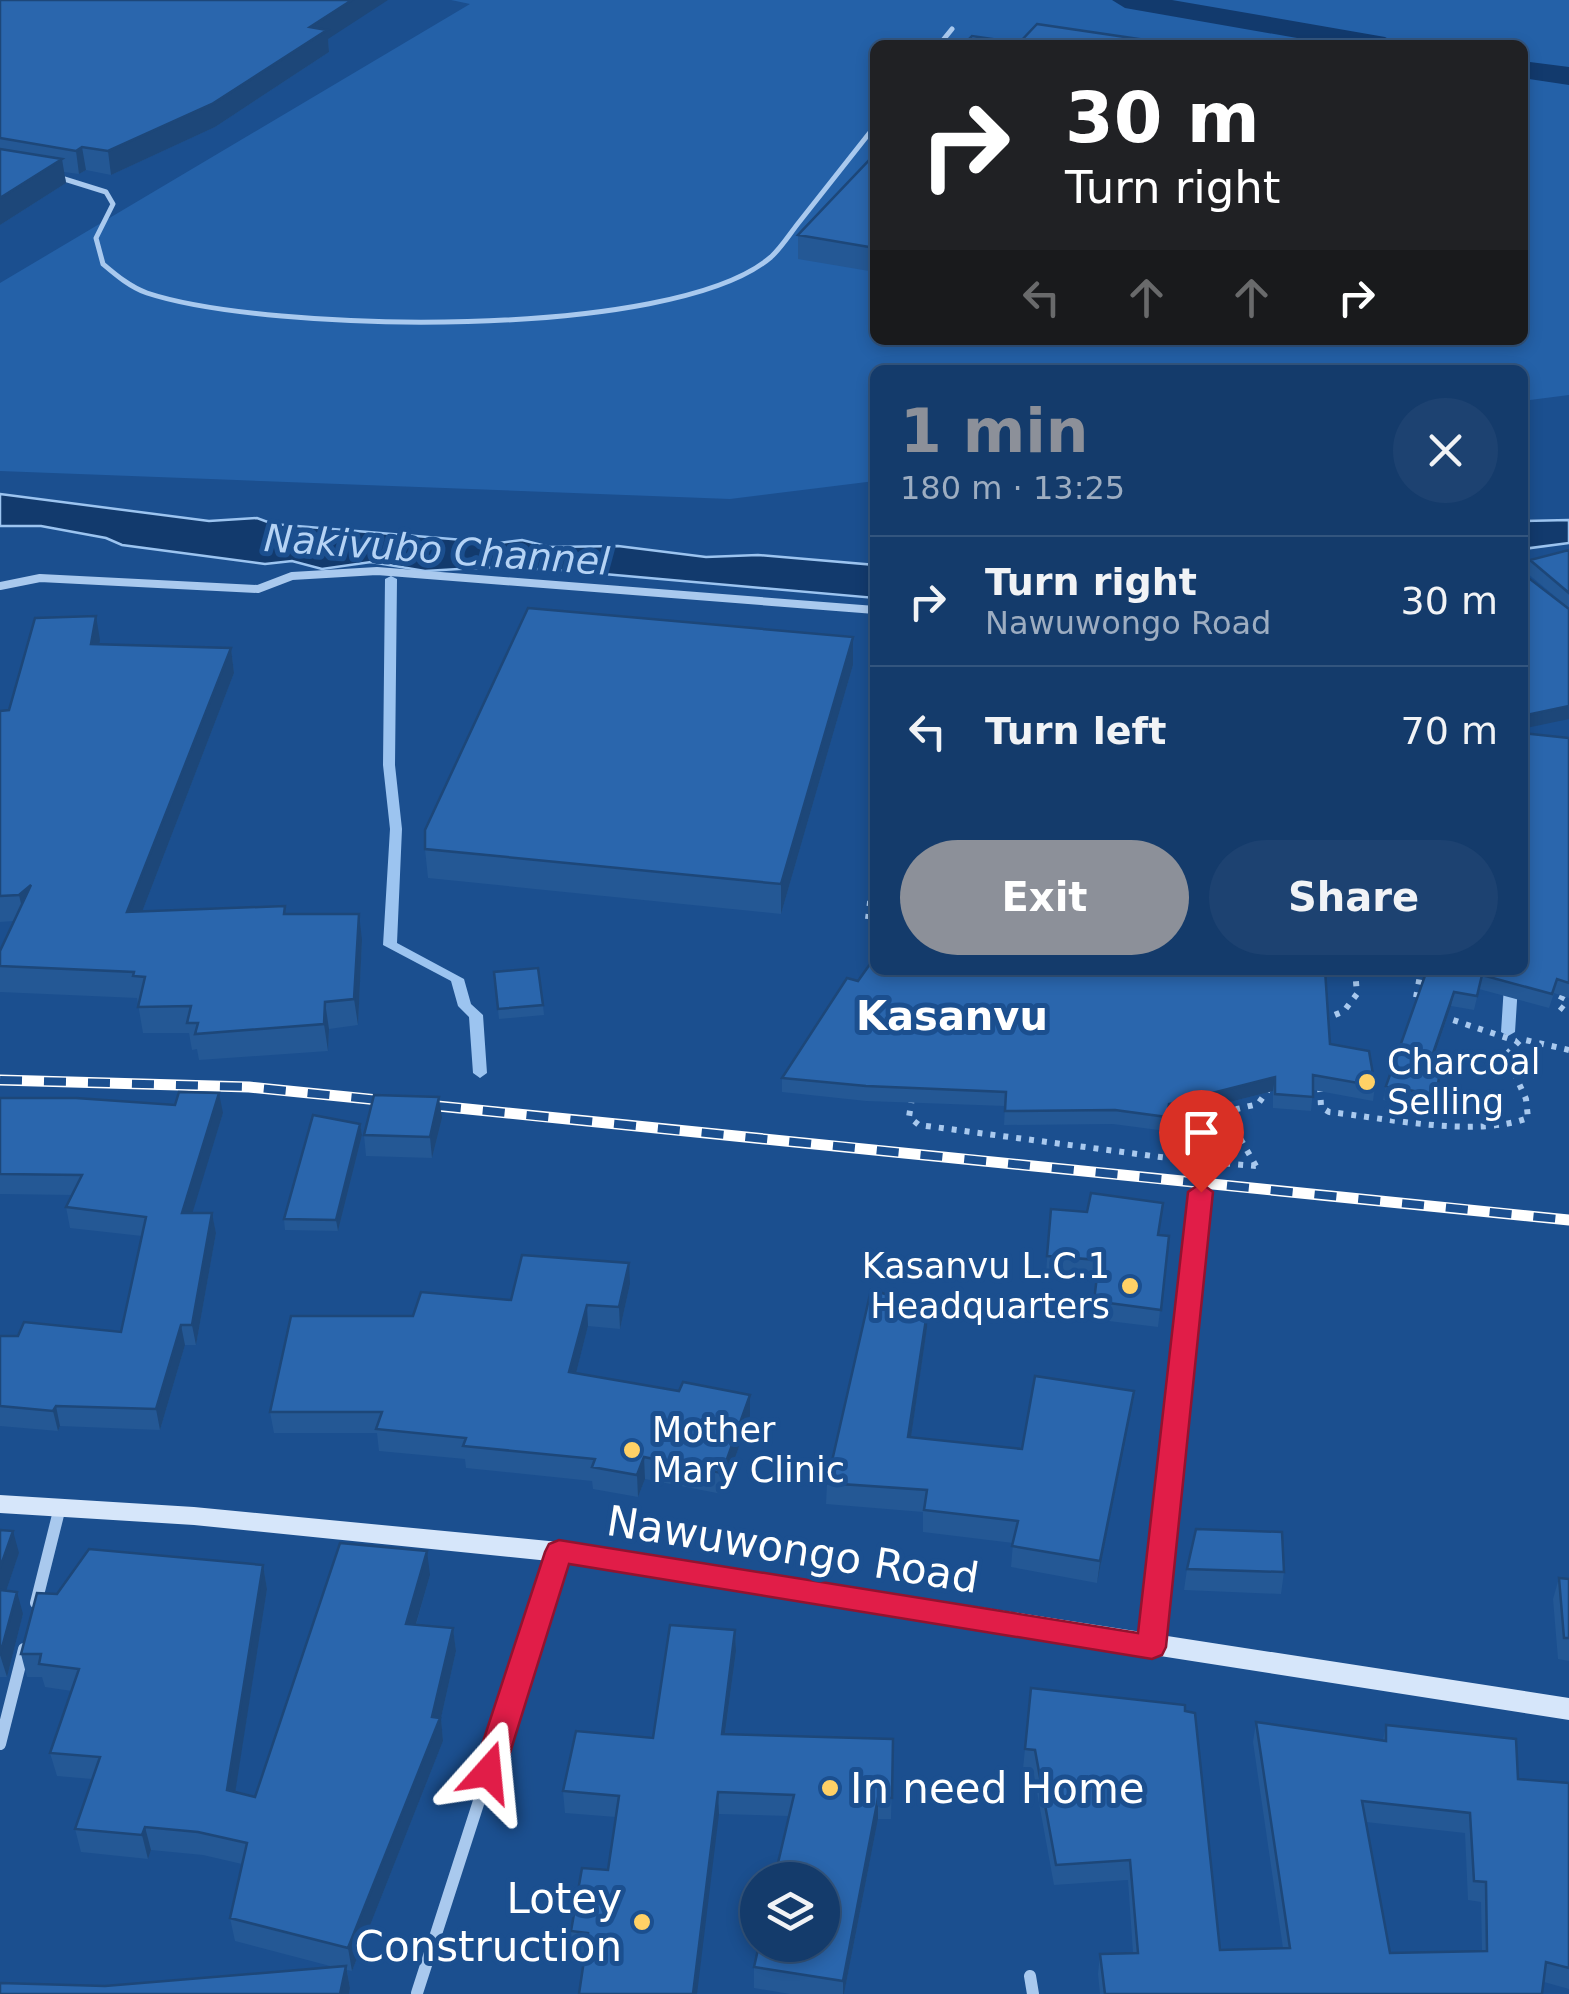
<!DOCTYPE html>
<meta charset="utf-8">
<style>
body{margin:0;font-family:"DejaVu Sans",sans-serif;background:#1d4271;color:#f1f3f6;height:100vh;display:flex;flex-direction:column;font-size:38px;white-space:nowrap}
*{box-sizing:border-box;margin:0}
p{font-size:32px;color:#9dadc1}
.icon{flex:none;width:55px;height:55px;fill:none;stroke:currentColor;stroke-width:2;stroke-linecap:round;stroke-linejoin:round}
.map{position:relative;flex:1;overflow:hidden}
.side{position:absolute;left:870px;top:365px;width:658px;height:610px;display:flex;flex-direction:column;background:#143b6b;border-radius:15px;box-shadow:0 5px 15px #0003,0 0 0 2px #33557e}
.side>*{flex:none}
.top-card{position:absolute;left:870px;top:40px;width:658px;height:305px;border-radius:15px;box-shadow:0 5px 15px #0003,0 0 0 2px #33557e;background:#202124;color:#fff;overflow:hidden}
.buttons{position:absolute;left:740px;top:1862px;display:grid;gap:20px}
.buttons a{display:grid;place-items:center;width:100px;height:100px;border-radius:50%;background:#143b6b;box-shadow:0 5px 15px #0003,0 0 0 2px #33557e;font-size:50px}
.pin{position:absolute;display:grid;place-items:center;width:85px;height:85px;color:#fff;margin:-102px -42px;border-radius:50% 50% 50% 0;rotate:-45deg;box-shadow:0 0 10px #0007}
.pin .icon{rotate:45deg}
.me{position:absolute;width:110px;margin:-55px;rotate:18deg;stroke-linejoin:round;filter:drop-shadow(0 0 8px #0008)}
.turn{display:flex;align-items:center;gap:35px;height:210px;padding:0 30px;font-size:45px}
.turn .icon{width:130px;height:130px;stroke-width:2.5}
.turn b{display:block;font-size:70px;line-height:85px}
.lanes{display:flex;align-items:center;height:95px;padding:0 30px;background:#0003;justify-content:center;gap:50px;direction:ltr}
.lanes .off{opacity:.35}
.round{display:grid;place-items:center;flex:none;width:105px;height:105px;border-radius:52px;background:#1d4271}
.summary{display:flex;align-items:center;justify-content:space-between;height:170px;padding:0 30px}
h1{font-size:60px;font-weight:800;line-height:75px;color:#8c9099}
.cta{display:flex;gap:20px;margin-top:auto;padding:20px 30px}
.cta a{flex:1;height:115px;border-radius:60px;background:#8c9099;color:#fff;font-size:40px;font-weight:800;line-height:115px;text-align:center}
.cta a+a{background:#1d4271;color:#f1f3f6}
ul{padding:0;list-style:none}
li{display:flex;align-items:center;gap:30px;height:130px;padding:0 30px;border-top:2px solid #33557e}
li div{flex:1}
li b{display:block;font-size:38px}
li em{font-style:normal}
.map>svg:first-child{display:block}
.green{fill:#2461a8;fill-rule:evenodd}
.water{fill:#123a6d;stroke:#9cc4f0;stroke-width:2.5}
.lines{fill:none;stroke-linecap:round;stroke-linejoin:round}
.stream{fill:#9cc4f0;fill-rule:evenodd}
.canal{fill:#123a6d;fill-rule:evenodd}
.path{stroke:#a9c9ee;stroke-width:6;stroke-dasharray:5 8;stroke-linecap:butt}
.lane{stroke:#a9c9ee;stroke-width:5}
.street-far2{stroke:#a9c9ee;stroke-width:8}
.street-far1{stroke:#a9c9ee;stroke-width:10}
.street{stroke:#a9c9ee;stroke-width:12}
.secondary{fill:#d6e6fa;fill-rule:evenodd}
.rail-casing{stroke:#fff;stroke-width:11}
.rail{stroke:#1b4f8f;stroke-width:8;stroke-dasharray:22;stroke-linecap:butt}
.wall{fill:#245895;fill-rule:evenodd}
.shaded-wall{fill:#1d4779}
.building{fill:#2a66ad;stroke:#1d4779;stroke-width:2.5;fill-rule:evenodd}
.route{fill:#e11d48;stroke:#92132f;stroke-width:2.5}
.poi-dot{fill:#ffd166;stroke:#1b4f8f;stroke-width:4}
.labels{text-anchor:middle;stroke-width:10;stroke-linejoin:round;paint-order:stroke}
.poi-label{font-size:35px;fill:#fff;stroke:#1b4f8f;text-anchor:start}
.water-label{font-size:38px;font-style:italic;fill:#b5d3f5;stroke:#1b4f8f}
.quarter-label{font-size:40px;font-weight:bold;fill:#fff;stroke:#1b4f8f}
.near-street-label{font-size:42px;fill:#fff;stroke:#1b4f8f}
.near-poi-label{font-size:42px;fill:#fff;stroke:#1b4f8f;text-anchor:start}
</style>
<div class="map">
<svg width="1569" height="1994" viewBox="0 0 1569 1994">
<rect width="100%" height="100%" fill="#1b4f8f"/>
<!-- green -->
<path class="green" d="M 451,0 L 1569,0 L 1569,395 L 1523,401 L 1522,370 L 875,370 L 875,481 L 730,499 L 0,471 L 0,283 L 470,4 ZM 875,45 L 1522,45 L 1522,340 L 875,340 Z"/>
<!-- water -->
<path class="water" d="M 0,494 L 209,521 L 257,518 L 273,524 L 499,543 L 522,540 L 550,547 L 618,546 L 706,557 L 758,555 L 875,565 L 875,598 L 559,570 L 493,567 L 425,571 L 371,562 L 322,569 L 292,561 L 265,564 L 122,545 L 106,538 L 41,526 L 0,526 Z
M 1569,520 L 1569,543 L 1523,549 L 1523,521 Z"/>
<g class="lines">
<!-- stream -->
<path class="stream" d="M 391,576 L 397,579 L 395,765 L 402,829 L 397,943 L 464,979 L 471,1004 L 483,1015 L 487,1073 L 480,1078 L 473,1073 L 469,1017 L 458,1006 L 451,981 L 383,945 L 390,829 L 383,765 L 385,579 Z
M 1505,970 L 1519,970 L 1515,1032 L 1508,1036 L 1501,1032 Z"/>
<!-- canal -->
<path class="canal" d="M 1112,0 L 1172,0 L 1385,37 L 1399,45 L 1337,45 L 1125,8 Z
M 1522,61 L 1569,67 L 1569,85 L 1522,78 Z"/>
<!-- path -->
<path class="path" d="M 868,919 L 875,860
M 1569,984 L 1558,1005 L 1569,1014
M 1420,1008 L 1415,1003 L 1421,970
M 1441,1016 L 1516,1041
M 1323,1020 L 1344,1011 L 1357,994 L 1355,970
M 1320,1087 L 1321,1107 L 1329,1112 C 1386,1118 1474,1138 1528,1118 L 1526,1099 L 1506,1055 L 1521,1039 L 1569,1050
M 912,1098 L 909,1117 L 919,1125 L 1183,1160
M 1175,1112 L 1183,1160 L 1256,1166
M 1256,1166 L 1229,1119 L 1237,1109 L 1258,1104 L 1270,1087"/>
<!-- lane -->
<path class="lane" d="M 939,45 L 952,29
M 58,177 L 106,192 L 113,204 L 96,238 L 103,264 C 116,275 130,287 147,293 C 268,333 673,341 771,257 C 782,247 791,232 800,221 C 825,189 850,158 875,126"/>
<!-- street-far2 -->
<path class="street-far2" d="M 0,586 L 40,578 L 258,589 L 292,576 L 377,571 L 875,610"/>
<!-- street-far1 -->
<path class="street-far1" d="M 1188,1311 L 1201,1192"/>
<!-- street -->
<path class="street" d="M 36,1603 L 60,1507
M 1152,1646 L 1188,1308
M 0,1744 L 24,1649
M 1030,1976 L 1033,1994
M 417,1993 L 559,1553"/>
<!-- secondary -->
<path class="secondary" d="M 0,1495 L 194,1507 L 559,1542 L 1569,1698 L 1569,1720 L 559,1562 L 194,1525 L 0,1513 Z"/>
<!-- rail casing -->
<g class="rail-casing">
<path id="rail" d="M 0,1080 L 249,1087 L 1569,1220"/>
</g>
<!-- rail -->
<use href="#rail" class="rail"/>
</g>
<!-- wall -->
<path class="wall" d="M 0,0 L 328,39 L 329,52 L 215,127 L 111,175 L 86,170 L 79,174 L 64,172 L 66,183 L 0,225 Z
M 875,154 L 875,272 L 798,259 L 798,235 Z
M 1569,550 L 1569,608 L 1527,573 L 1530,560 Z
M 96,616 L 99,644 L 231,648 L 234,673 L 142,912 L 286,914 L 362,940 L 358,1025 L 329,1029 L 328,1051 L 199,1060 L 197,1049 L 192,1050 L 189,1033 L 143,1033 L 137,998 L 0,992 L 0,951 L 14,921 L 0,922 L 0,711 L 9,710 Z
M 853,637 L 853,665 L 781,914 L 428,878 L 425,849 Z
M 1569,738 L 1569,998 L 1554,993 L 1549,1008 L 1479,989 L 1474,1010 L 1451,1006 L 1433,1059 L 1442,1061 L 1433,1109 L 1383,1100 L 1386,1086 L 1427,970 L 1522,970 Z
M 494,972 L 543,1005 L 544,1015 L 499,1019 Z
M 858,981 L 1330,1044 L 1375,1086 L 1373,1101 L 1313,1090 L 1311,1111 L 1273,1108 L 1273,1091 L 1167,1118 L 1166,1131 L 1113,1124 L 1004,1125 L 1005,1106 L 866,1101 L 782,1092 L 782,1078 Z
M 0,1098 L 223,1113 L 192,1213 L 212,1213 L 216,1233 L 196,1345 L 185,1345 L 160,1430 L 60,1426 L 58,1431 L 0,1426 L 0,1336 L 121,1332 L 142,1236 L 70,1228 L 66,1207 L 72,1195 L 0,1194 Z
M 442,1118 L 432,1158 L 366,1156 L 364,1135 Z
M 360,1124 L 362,1135 L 338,1231 L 285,1230 L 284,1219 Z
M 1051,1209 L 1169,1236 L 1158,1327 L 1092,1319 L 1097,1278 L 1046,1273 Z
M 630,1284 L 620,1329 L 588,1326 L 576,1373 L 750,1416 L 722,1494 L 645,1479 L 638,1497 L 593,1489 L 592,1481 L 466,1468 L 465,1459 L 379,1451 L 377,1433 L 274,1433 L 270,1412 L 413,1316 L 511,1300 Z
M 927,1328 L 911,1437 L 1022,1449 L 1134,1391 L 1131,1412 L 1097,1583 L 1011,1567 L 1013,1543 L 923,1532 L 923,1512 L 826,1504 L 827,1483 Z
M 0,1530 L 19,1553 L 6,1591 L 23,1614 L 7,1677 L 0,1677 Z
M 263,1565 L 267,1589 L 235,1792 L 255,1797 L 430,1575 L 416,1625 L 453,1628 L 456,1651 L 441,1718 L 443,1741 L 352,1971 L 347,1970 L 350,1988 L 349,1994 L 0,1994 L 334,1967 L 235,1941 L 230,1918 L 242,1864 L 203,1855 L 151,1850 L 148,1859 L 81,1852 L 75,1829 L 92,1779 L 57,1776 L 50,1753 L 72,1691 L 45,1687 L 42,1677 L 27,1677 L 21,1654 L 57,1594 Z
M 1187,1569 L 1284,1572 L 1281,1594 L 1184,1590 Z
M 1559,1578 L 1569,1579 L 1569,1661 L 1558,1659 L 1553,1599 Z
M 735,1630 L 736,1651 L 725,1734 L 893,1739 L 891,1819 L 878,1819 L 844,1994 L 790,1994 L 754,1988 L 754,1967 L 789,1816 L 719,1814 L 585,1954 L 573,1953 L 571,1931 L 608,1870 L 616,1817 L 565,1813 L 563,1791 L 653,1738 Z
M 1031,1688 L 1185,1711 L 1220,1950 L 1283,1948 L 1253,1742 L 1256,1722 L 1383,1740 L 1386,1725 L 1518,1779 L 1569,1783 L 1569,1989 L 1544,1982 L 1542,1994 L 1100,1994 L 1098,1974 L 1100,1954 L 1133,1953 L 1128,1880 L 1054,1885 L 1033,1770 L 1023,1769 ZM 1366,1822 L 1465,1833 L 1468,1900 L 1481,1902 L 1482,1951 L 1390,1953 Z"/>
<!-- shaded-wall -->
<path class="shaded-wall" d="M 352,0 L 388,0 L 328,39 L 329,52 L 215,127 L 111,175 L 108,151 Z
M 82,147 L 86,170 L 79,174 L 76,151 Z
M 62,159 L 66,183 L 0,225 L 0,198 Z
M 96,616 L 100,640 L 95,669 L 91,644 Z
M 853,637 L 853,665 L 781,914 L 781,884 Z
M 231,648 L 234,673 L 132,938 L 127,912 Z
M 1569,706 L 1569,719 L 1522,729 L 1522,716 Z
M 31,885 L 25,921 L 19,895 Z
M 359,914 L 362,940 L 358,1025 L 354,999 Z
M 1454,992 L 1451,1006 L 1428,1073 L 1431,1059 Z
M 325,1002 L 329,1029 L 328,1051 L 324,1024 Z
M 1275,1077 L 1273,1091 L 1167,1118 L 1169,1104 Z
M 219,1093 L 223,1113 L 186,1234 L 182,1213 Z
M 439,1097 L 442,1118 L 432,1158 L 430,1137 Z
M 360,1124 L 362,1135 L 338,1231 L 336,1220 Z
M 212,1213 L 216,1233 L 196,1345 L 192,1325 Z
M 629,1263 L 630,1284 L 620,1329 L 619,1307 Z
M 587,1305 L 588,1326 L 571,1393 L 569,1372 Z
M 928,1306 L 927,1328 L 908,1458 L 908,1437 Z
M 181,1325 L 185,1345 L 160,1430 L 156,1409 Z
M 1134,1391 L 1131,1412 L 1097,1583 L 1100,1561 Z
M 750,1395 L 750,1416 L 722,1494 L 722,1473 Z
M 56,1406 L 60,1426 L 58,1431 L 53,1411 Z
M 644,1457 L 645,1479 L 638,1497 L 637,1475 Z
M 13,1531 L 19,1553 L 0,1609 L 0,1568 Z
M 427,1551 L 430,1575 L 409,1648 L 406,1624 Z
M 263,1565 L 267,1589 L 232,1813 L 227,1790 Z
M 17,1592 L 23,1614 L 7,1677 L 0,1655 Z
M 453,1628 L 456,1651 L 441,1718 L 443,1741 L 352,1971 L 348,1948 L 432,1717 Z
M 735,1630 L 736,1651 L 722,1755 L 722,1734 Z
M 718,1792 L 719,1814 L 697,1994 L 693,1994 Z
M 878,1798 L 878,1819 L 844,1994 L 843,1994 L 843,1981 Z
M 145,1827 L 151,1850 L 148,1859 L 142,1835 Z
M 346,1966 L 350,1988 L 349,1994 L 340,1994 Z"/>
<!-- building -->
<path class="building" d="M 0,0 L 352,0 L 310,27 L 327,30 L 212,104 L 108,151 L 82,147 L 76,151 L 0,138 Z
M 1037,24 L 1152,41 L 1149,45 L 963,45 L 972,36 L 1019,43 Z
M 0,149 L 62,159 L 0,198 Z
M 875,154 L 875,248 L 798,235 Z
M 1569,550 L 1569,593 L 1530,560 Z
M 1522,573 L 1569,609 L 1569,706 L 1522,716 Z
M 528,608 L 853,637 L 781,884 L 425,849 L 425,830 Z
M 96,616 L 91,644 L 231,648 L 127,912 L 285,906 L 284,914 L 359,914 L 354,999 L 325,1002 L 324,1024 L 195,1034 L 198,1023 L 187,1023 L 191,1006 L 138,1007 L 145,977 L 133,976 L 134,972 L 0,966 L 0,951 L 31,885 L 19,895 L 0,896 L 0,711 L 9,710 L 35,618 Z
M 1522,733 L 1569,738 L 1569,983 L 1557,979 L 1552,994 L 1482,975 L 1477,996 L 1454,992 L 1431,1059 L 1442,1061 L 1436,1095 L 1386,1086 L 1427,970 L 1522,970 Z
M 875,957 L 875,970 L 1325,970 L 1330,1044 L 1369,1051 L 1375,1086 L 1313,1075 L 1313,1097 L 1275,1094 L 1275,1077 L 1169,1104 L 1167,1117 L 1115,1110 L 1005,1111 L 1006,1092 L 866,1086 L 782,1078 L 847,978 L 858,981 Z
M 538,968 L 543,1005 L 498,1009 L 494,972 Z
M 179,1092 L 219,1093 L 182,1213 L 212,1213 L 192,1325 L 181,1325 L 156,1409 L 56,1406 L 53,1411 L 0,1406 L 0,1336 L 18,1336 L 24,1322 L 121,1332 L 146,1217 L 66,1207 L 82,1175 L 0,1174 L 0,1098 L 76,1098 L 175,1105 Z
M 374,1095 L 439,1097 L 430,1137 L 364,1135 Z
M 313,1115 L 360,1124 L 336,1220 L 284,1219 Z
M 1091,1193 L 1163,1203 L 1158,1235 L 1169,1236 L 1161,1310 L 1094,1301 L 1099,1260 L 1047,1256 L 1051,1209 L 1087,1212 Z
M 522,1255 L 629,1263 L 619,1307 L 587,1305 L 569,1372 L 679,1391 L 683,1382 L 750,1395 L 722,1473 L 644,1457 L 637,1475 L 592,1467 L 595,1459 L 463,1446 L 466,1438 L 376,1429 L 382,1412 L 270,1412 L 291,1316 L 413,1316 L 421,1292 L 511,1300 Z
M 871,1290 L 928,1306 L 908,1437 L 1022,1449 L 1035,1376 L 1134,1391 L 1100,1561 L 1012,1546 L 1018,1521 L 924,1510 L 927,1490 L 827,1483 Z
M 1196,1529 L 1282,1532 L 1284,1572 L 1187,1569 Z
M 0,1530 L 13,1531 L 0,1568 Z
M 340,1543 L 427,1551 L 406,1624 L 453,1628 L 432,1717 L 440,1718 L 348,1948 L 230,1918 L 247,1843 L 198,1832 L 145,1827 L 142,1835 L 75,1829 L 100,1757 L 50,1753 L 79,1669 L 39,1664 L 41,1654 L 21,1654 L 37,1593 L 57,1594 L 89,1549 L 263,1565 L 227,1790 L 255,1797 Z
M 1559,1578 L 1569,1579 L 1569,1638 L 1564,1638 Z
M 0,1590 L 17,1592 L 0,1655 Z
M 670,1625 L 735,1630 L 722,1734 L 893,1739 L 892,1798 L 878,1798 L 843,1981 L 754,1967 L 759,1945 L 822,1945 L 822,1880 L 774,1880 L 794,1795 L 718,1792 L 693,1994 L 579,1994 L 588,1933 L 571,1931 L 582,1868 L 608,1870 L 619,1796 L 563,1791 L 576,1731 L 653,1738 Z
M 1031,1688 L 1185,1705 L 1185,1711 L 1195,1713 L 1220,1950 L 1290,1948 L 1256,1722 L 1386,1741 L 1386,1725 L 1516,1739 L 1518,1779 L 1569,1783 L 1569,1968 L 1546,1962 L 1542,1994 L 1105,1994 L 1100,1954 L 1138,1953 L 1130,1860 L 1056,1865 L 1035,1750 L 1025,1749 ZM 1362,1801 L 1470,1813 L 1474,1881 L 1486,1882 L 1487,1951 L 1390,1953 Z
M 346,1966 L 340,1994 L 0,1994 L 0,1983 L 105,1986 Z"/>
<!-- route -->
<path class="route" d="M 1201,1183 L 1213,1192 L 1166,1647 L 1162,1655 L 1152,1659 L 569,1564 L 504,1772 L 499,1781 L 488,1785 L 478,1781 L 473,1772 L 545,1552 L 549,1544 L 559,1540 L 1138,1633 L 1188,1192 Z"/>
<!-- markers -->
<g class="poi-dot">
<circle cx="1367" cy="1082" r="10"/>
<circle cx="1130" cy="1286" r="10"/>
<circle cx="632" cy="1450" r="10"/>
<circle cx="830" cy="1788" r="10"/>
<circle cx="642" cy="1922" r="10"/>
</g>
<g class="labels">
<!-- poi labels -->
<g class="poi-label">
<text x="1387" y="1074">Charcoal<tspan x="1387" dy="40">Selling</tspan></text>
<text x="1110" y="1278" text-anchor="end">Kasanvu L.C.1<tspan x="1110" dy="40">Headquarters</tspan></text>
<text x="652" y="1442">Mother<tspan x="652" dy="40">Mary Clinic</tspan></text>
</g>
<!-- water labels -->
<g class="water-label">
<text transform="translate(437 550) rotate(4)" y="13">Nakivubo Channel</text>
</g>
<!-- quarter labels -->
<g class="quarter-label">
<text x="952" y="1030">Kasanvu</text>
</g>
<!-- near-street labels -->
<g class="near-street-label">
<text transform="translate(793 1549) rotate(9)" y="15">Nawuwongo Road</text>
</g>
<!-- near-poi labels -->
<g class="near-poi-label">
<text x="850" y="1803">In need Home</text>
<text x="622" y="1913" text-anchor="end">Lotey<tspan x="622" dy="48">Construction</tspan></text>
</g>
</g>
</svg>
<div class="buttons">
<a><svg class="icon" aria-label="layers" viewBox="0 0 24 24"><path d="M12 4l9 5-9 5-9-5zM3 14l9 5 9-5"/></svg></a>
</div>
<div class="pin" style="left:1201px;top:1192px;background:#d93025"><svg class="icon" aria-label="arrive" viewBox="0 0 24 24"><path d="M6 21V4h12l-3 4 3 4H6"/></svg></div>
<svg class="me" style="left:488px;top:1772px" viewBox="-20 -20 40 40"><path d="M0-17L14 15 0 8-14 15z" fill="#e11d48" stroke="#fff" stroke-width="4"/></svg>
<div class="top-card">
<div class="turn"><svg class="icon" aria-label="right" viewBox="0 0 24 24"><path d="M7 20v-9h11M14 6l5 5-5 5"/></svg><div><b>30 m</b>Turn right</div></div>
<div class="lanes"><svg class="icon off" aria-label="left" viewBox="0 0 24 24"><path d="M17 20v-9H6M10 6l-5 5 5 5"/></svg><svg class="icon off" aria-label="ahead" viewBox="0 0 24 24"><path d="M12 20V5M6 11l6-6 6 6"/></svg><svg class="icon off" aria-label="ahead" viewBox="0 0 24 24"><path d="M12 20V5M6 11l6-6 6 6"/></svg><svg class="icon" aria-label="right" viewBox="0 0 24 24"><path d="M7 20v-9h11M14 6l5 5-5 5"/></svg></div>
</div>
<section class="side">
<div class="summary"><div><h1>1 min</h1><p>180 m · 13:25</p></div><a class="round"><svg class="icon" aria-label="close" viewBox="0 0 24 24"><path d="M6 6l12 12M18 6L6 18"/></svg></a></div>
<ul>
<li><svg class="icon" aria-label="right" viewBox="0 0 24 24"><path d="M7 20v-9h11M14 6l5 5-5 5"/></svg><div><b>Turn right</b><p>Nawuwongo Road</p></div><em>30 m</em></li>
<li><svg class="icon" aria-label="left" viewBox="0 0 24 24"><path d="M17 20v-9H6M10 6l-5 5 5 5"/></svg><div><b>Turn left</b></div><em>70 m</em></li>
</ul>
<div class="cta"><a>Exit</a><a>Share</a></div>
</section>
</div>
